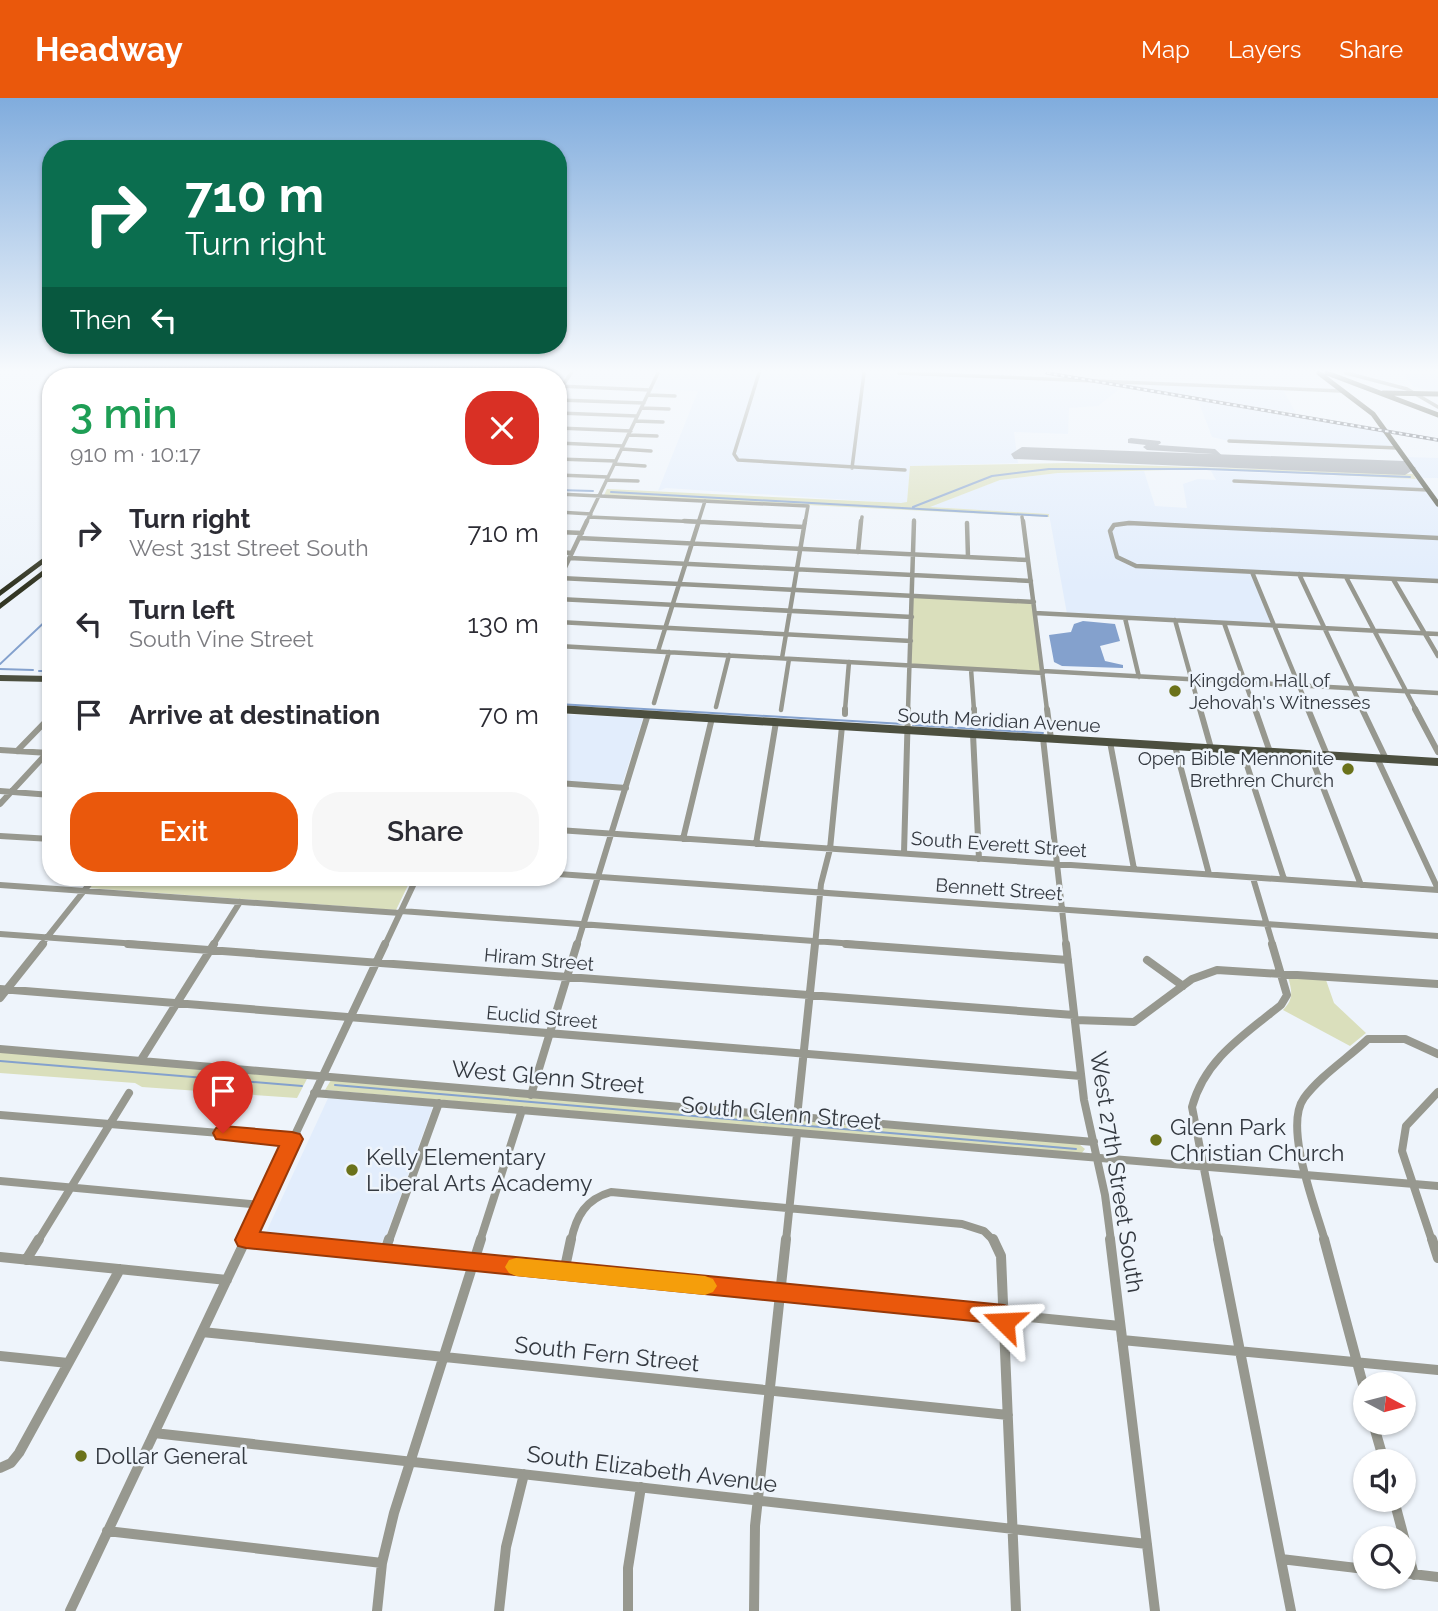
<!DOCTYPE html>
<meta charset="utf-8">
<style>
body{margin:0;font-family:Raleway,sans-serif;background:#f7f7f7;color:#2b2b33;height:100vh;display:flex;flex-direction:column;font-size:26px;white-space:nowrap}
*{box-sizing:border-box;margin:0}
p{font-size:23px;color:#7c7c81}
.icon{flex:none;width:38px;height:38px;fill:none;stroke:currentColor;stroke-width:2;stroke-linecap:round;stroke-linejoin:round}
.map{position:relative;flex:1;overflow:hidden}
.side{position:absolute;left:42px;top:270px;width:525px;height:518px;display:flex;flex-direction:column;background:#fff;border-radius:28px;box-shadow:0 2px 5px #0004}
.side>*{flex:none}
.top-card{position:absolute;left:42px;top:42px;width:525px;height:214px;border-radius:28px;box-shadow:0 2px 5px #0004;background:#0b6e4f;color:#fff;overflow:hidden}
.needle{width:46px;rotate:97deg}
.buttons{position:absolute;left:1353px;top:1274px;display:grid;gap:14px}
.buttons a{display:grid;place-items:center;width:63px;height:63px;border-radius:50%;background:#fff;box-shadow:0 2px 5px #0004;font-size:35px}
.pin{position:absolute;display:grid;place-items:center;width:60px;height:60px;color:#fff;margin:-72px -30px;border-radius:50% 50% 50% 0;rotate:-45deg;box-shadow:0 0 7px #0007}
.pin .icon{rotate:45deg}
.me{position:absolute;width:77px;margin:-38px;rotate:291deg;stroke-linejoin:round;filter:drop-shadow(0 0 5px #0008)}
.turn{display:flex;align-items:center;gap:24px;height:147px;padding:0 28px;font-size:32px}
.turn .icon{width:91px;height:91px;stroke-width:2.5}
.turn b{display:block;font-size:49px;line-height:60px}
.then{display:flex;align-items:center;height:66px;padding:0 28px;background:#0003;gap:14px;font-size:26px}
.round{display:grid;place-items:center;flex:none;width:74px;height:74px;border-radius:28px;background:#f7f7f7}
.overview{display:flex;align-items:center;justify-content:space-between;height:119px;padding:0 28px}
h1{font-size:42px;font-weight:600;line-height:52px;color:#1e9e55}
.action{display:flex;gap:14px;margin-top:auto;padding:14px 28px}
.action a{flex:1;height:80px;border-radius:28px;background:#ea580c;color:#fff;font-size:28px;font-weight:600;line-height:80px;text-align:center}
.action a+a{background:#f7f7f7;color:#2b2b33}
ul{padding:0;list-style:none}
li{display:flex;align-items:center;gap:21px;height:91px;padding:0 28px}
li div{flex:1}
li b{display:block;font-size:26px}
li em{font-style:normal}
header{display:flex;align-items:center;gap:42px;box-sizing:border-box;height:98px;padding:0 35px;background:#ea580c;color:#fff}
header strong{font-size:33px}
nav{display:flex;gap:38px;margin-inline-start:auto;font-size:24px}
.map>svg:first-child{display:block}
.built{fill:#e2edfc}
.green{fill:#dadfbc}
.water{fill:#84a1cd}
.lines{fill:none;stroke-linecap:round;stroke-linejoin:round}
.stream{stroke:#84a1cd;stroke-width:2}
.taxiway{fill:#a0a6ac;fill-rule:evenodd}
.runway{fill:#a0a6ac;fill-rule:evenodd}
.minor-far4{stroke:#97988f;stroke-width:3.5}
.minor-far3{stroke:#97988f;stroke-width:4.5}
.minor-far2{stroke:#97988f;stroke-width:6}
.minor-far1{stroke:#97988f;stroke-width:8}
.minor{stroke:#97988f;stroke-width:10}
.major-far2{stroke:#4c4f3f;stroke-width:5}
.major-far1{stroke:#4c4f3f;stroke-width:6}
.major{stroke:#4c4f3f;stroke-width:8}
.highway{fill:#333624;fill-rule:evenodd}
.rail-casing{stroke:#52575e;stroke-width:3.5}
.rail{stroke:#eef4fb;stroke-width:2;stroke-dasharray:3.5;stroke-linecap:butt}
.route{fill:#ea580c;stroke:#983908;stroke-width:2}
.slow{fill:#f59e0b}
.poi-dot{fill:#6b721a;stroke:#eef4fb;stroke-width:2.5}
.labels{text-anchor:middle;stroke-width:5;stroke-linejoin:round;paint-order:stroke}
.poi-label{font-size:19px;fill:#343940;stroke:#eef4fb;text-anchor:start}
.street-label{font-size:19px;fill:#343940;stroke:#eef4fb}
.near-street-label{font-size:23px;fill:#343940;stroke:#eef4fb}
.near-poi-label{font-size:23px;fill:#343940;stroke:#eef4fb;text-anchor:start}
</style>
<header>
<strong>Headway</strong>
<nav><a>Map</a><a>Layers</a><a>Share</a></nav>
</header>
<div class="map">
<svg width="1438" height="1513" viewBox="0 0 1438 1513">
<rect width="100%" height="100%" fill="#eef4fb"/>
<!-- built -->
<path class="built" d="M 660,275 L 1003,275 L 1003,279 L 1090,284 L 1119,291 L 1098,308 L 1069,310 L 1068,336 L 1014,334 L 1018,365 L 910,368 L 907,405 L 895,405 L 666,390 L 658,393 L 698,293 L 654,291 Z
M 1402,275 L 1438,275 L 1438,294 L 1414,289 Z
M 1150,285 L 1282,290 L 1296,315 L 1152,292 Z
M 1198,302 L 1387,335 L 1398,350 L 1229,343 L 1212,339 Z
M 1405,359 L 1438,360 L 1438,380 L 1419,380 Z
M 1144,373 L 1155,408 L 1187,410 L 1183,386 L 1198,381 L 1216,382 L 1211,373 L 1420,381 L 1438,406 L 1438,483 L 1252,474 L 1274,527 L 1067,516 L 1049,416 L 928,409 L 1000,382 L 1058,375 Z
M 558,616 L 643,620 L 622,687 L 558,684 Z
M 329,998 L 433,1008 L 386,1138 L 376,1151 L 263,1141 Z"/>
<!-- green -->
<path class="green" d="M 1067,365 L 1413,376 L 1416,381 L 1206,371 L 1058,375 L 1000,382 L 930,409 L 1049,416 L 1049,419 L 604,397 L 607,391 L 901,405 L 907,404 L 910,368 Z
M 912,498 L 1034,504 L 1043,575 L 911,568 Z
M 97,779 L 412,779 L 396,812 L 88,790 Z
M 1288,879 L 1326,882 L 1334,905 L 1366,935 L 1350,948 L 1283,912 C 1294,901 1292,893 1288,879 Z
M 0,954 L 308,979 L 297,1000 L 142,989 L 135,985 L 0,975 Z
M 331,982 L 1079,1046 L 1085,1051 L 1081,1056 L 325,992 Z"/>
<!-- water -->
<path class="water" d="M 1083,523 L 1115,526 L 1120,543 L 1100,548 L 1105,563 L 1123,567 L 1123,570 L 1062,568 L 1054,564 L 1049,537 L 1071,534 L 1074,526 Z"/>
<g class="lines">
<!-- stream -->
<path class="stream" d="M 446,278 L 454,275
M 558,392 L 593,393
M 611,394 L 1047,418
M 913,409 L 992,378 L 1049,371 L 1206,371 L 1410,379
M 0,566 L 51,518
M 0,571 L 33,572
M 39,573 L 51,573
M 558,606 L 904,626
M 913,627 L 1043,635
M 0,963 L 302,988
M 335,987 L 1076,1051"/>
<!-- taxiway -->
<path class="taxiway" d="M 1131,340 L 1160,343 L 1161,345 L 1158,347 L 1215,351 L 1228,363 L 1221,365 L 1213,356 L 1147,352 L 1143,349 L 1146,347 L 1128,345 L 1128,341 Z"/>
<!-- runway -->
<path class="runway" d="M 1022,349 L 1405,363 L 1416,370 L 1405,377 L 1014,361 L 1011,356 Z"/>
<!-- minor-far4 -->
<path class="minor-far4" d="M 759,275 L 734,356 L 738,362 L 905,372
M 899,275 L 1341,293
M 1346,275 L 1407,291 L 1438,309
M 457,278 L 464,275
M 527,278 L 529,275
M 558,288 L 650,292
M 558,295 L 571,275
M 648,297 L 675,298
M 558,302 L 644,305
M 642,310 L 669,311
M 558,315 L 637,318
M 635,323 L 663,324
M 558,330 L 631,333
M 628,337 L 657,338
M 1229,343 L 1398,350
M 558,345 L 623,348
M 622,351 L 651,353
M 558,361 L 616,363
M 614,366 L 645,368
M 852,370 L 864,275
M 558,377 L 608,379
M 607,382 L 638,383
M 1234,383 L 1428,392
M 558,396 L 808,408 L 805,425
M 558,414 L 591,416
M 589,419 L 722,425
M 1022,419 L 1023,425
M 586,425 L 658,275
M 698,425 L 705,403
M 861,425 L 862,419
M 914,425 L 914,422
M 1128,425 L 1133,425"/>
<!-- minor-far3 -->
<path class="minor-far3" d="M 684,423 L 804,429
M 1023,423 L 1047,612
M 967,425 L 968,459
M 558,434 L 582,435
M 579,440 L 1028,462
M 1438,440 L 1129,425 L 1114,427 L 1110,433 L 1117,459 L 1136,468 L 1438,483
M 558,454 L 572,455
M 858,454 L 861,423
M 570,460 L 1031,483
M 1252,474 L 1309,612
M 1299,476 L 1363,612
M 1346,479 L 1416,612
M 560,480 L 1034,504
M 1393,481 L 1438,558
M 559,482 L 587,423
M 558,501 L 912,519
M 1035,515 L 1438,536
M 1125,520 L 1139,579
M 1175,522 L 1200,612
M 558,524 L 911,543
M 1224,525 L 1255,612
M 558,548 L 1043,575
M 658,553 L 699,423
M 782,560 L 805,423
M 971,571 L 974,612
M 1043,573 L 1438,595
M 654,605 L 669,554
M 716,609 L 729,557
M 781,612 L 789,561
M 845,612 L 849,564
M 908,612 L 914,423"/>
<!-- minor-far2 -->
<path class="minor-far2" d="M 974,611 L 974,618
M 1047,611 L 1051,641
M 1200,611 L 1211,650
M 1255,611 L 1270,654
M 1308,611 L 1327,657
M 1362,611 L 1386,661
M 1415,611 L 1438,654
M 845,616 L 845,611
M 973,636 L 979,761
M 1043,640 L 1066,847
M 1110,644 L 1134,771
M 1175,648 L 1209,776
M 0,652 L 49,655
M 1242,652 L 1284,781
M 17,653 L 51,618
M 1310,656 L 1361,787
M 1377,660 L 1438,791
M 558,685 L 626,690
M 0,693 L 51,697
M 0,706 L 47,655
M 558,732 L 1438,792
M 0,738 L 51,741
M 683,741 L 712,620
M 756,746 L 776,624
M 904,755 L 908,611
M 558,776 L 1438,838
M 1253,780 L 1273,847
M 0,787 L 400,815
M 401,813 L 869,847
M 0,836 L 151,847
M 41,847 L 95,779
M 213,847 L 240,804
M 385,847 L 417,779
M 577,847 L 648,616
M 815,847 L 821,786 L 830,751 L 842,628"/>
<!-- minor-far1 -->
<path class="minor-far1" d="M 128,846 L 1074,917
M 846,846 L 1068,862
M 1066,846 L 1084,1002 L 1105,1097 L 1111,1143
M 1147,862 L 1183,888
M 0,891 L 1081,978
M 0,900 L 43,846
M 1075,922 L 1134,924 L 1192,881 L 1217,872 L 1438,886
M 0,951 L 1094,1044
M 141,962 L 214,846
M 314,995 L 1438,1088
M 531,997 L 577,846
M 0,1017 L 292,1041
M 797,1019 L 815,846
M 0,1083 L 262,1107
M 246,1142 L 254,1143
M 38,1143 L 129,995
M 245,1143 L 385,846
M 389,1143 L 439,1005
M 480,1143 L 522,1012
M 571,1143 C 576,1118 586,1101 611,1094 L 962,1126 L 984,1133 L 994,1143
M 786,1143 L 797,1036
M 1218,1143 L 1192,1009 C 1205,961 1244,937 1281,907 L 1287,897 L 1272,846
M 1325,1143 C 1316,1110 1283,1029 1304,1000 C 1320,978 1348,960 1368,941 L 1405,941 L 1438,956
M 1432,1143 L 1402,1053 L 1406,1028 L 1438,994"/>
<!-- minor -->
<path class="minor" d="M 993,1141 L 1001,1158 L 1016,1513
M 1110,1141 L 1155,1513
M 1218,1141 L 1291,1513
M 1324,1141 L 1365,1294
M 1432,1141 L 1438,1160
M 246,1142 L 1120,1228
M 384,1156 L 389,1141
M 0,1159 L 227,1182
M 26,1162 L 39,1141
M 564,1174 L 571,1141
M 202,1234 L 1008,1317
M 1122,1242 L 1438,1272
M 0,1258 L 68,1265
M 1373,1325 L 1384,1363
M 154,1335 L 1147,1446
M 0,1370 L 11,1365 L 19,1355 L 120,1171
M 1394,1402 L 1414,1477
M 107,1433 L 382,1465
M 1281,1461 L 1365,1471
M 1404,1475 L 1438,1479
M 70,1513 L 246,1141
M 377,1513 L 382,1465 L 394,1415 L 481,1141
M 499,1513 L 506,1449 L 524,1376
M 628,1513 L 628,1470 L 641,1389
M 754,1513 L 755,1428 L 786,1141"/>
<!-- major-far2 -->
<path class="major-far2" d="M 1319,275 L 1373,316 L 1438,406
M 1327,275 L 1438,317
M 1383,295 L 1438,296"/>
<!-- major-far1 -->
<path class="major-far1" d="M 0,580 L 51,581
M 558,611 L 580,612"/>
<!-- major -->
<path class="major" d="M 558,611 L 1438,664"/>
<!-- highway -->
<path class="highway" d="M 341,275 L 349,275 L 342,278 L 335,278 Z
M 364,275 L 376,275 L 366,278 L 356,278 Z
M 51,454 L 51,460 L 0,498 L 0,492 Z
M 51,466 L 51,472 L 0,511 L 0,505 Z"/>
<!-- rail casing -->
<g class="rail-casing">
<path id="rail" d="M 1047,275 L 1438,342"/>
</g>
<!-- rail -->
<use href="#rail" class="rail"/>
</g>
<!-- sky -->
<linearGradient id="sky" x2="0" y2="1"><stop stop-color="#80acdd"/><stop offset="0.56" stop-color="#f7fafd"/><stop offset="1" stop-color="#f7fafd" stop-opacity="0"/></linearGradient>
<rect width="1438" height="487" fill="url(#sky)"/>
<!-- route -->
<path class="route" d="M 223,1028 L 292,1034 L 300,1036 L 303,1041 L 260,1134 L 1004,1207 L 1012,1210 L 1015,1224 L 1012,1231 L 1004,1234 L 996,1231 L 993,1225 L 246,1150 L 238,1148 L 235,1142 L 279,1048 L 216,1041 L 213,1035 L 216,1030 Z"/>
<!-- slow -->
<path class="slow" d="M 516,1160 L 705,1178 L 713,1181 L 717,1188 L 713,1194 L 705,1197 L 516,1178 L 509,1175 L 505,1169 L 509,1162 Z"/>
<!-- markers -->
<g class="poi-dot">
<circle cx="1175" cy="593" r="7"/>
<circle cx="1348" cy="671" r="7"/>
<circle cx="1156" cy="1042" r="7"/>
<circle cx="352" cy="1072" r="7"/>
<circle cx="81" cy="1358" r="7"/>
</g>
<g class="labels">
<!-- poi labels -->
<g class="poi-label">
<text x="1189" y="589">Kingdom Hall of<tspan x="1189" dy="22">Jehovah's Witnesses</tspan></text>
<text x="1334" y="667" text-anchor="end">Open Bible Mennonite<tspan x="1334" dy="22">Brethren Church</tspan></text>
</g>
<!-- street labels -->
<g class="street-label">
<text transform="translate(999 622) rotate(3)" y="7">South Meridian Avenue</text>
<text transform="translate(999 746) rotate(4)" y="7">South Everett Street</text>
<text transform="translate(999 791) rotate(4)" y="7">Bennett Street</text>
<text transform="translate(539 861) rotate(5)" y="7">Hiram Street</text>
<text transform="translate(542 919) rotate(5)" y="7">Euclid Street</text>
</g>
<!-- near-street labels -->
<g class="near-street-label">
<text transform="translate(548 979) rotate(5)" y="8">West Glenn Street</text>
<text transform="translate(781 1015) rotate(5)" y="8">South Glenn Street</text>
<text transform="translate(1117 1074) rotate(81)" y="8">West 27th Street South</text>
<text transform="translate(607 1256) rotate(6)" y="8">South Fern Street</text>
<text transform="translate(652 1371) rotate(7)" y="8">South Elizabeth Avenue</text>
</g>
<!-- near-poi labels -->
<g class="near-poi-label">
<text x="1170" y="1037">Glenn Park<tspan x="1170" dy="26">Christian Church</tspan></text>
<text x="366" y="1067">Kelly Elementary<tspan x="366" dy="26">Liberal Arts Academy</tspan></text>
<text x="95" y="1366">Dollar General</text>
</g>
</g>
</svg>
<div class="buttons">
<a><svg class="needle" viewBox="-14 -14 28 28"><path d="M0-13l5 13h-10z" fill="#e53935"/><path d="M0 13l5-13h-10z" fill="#7c7c81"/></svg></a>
<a><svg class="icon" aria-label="sound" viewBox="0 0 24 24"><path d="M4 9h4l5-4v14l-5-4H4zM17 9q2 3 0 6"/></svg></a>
<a><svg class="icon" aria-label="search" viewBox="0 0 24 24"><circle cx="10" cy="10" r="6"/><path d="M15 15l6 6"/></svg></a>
</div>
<div class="pin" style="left:223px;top:1035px;background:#d93025"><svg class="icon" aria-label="arrive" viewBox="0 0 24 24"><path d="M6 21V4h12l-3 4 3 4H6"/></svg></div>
<svg class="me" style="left:1004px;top:1224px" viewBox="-20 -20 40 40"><path d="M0-17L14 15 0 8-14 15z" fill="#ea580c" stroke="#fff" stroke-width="4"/></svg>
<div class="top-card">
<div class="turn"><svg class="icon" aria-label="right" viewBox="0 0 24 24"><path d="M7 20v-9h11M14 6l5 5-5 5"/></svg><div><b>710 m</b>Turn right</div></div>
<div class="then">Then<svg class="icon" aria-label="left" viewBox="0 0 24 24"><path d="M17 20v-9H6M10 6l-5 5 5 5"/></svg></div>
</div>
<section class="side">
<div class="overview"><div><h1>3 min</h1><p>910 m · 10:17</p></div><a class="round" style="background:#d93025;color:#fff"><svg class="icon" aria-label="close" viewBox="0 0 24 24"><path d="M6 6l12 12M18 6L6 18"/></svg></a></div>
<ul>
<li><svg class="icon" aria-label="right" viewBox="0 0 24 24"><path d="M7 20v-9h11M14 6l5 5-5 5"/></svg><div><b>Turn right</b><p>West 31st Street South</p></div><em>710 m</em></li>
<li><svg class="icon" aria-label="left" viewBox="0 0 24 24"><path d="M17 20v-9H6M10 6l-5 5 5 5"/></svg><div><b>Turn left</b><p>South Vine Street</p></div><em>130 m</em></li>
<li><svg class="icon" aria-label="arrive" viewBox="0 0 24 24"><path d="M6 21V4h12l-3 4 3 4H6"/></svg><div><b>Arrive at destination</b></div><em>70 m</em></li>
</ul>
<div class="action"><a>Exit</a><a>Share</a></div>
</section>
</div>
